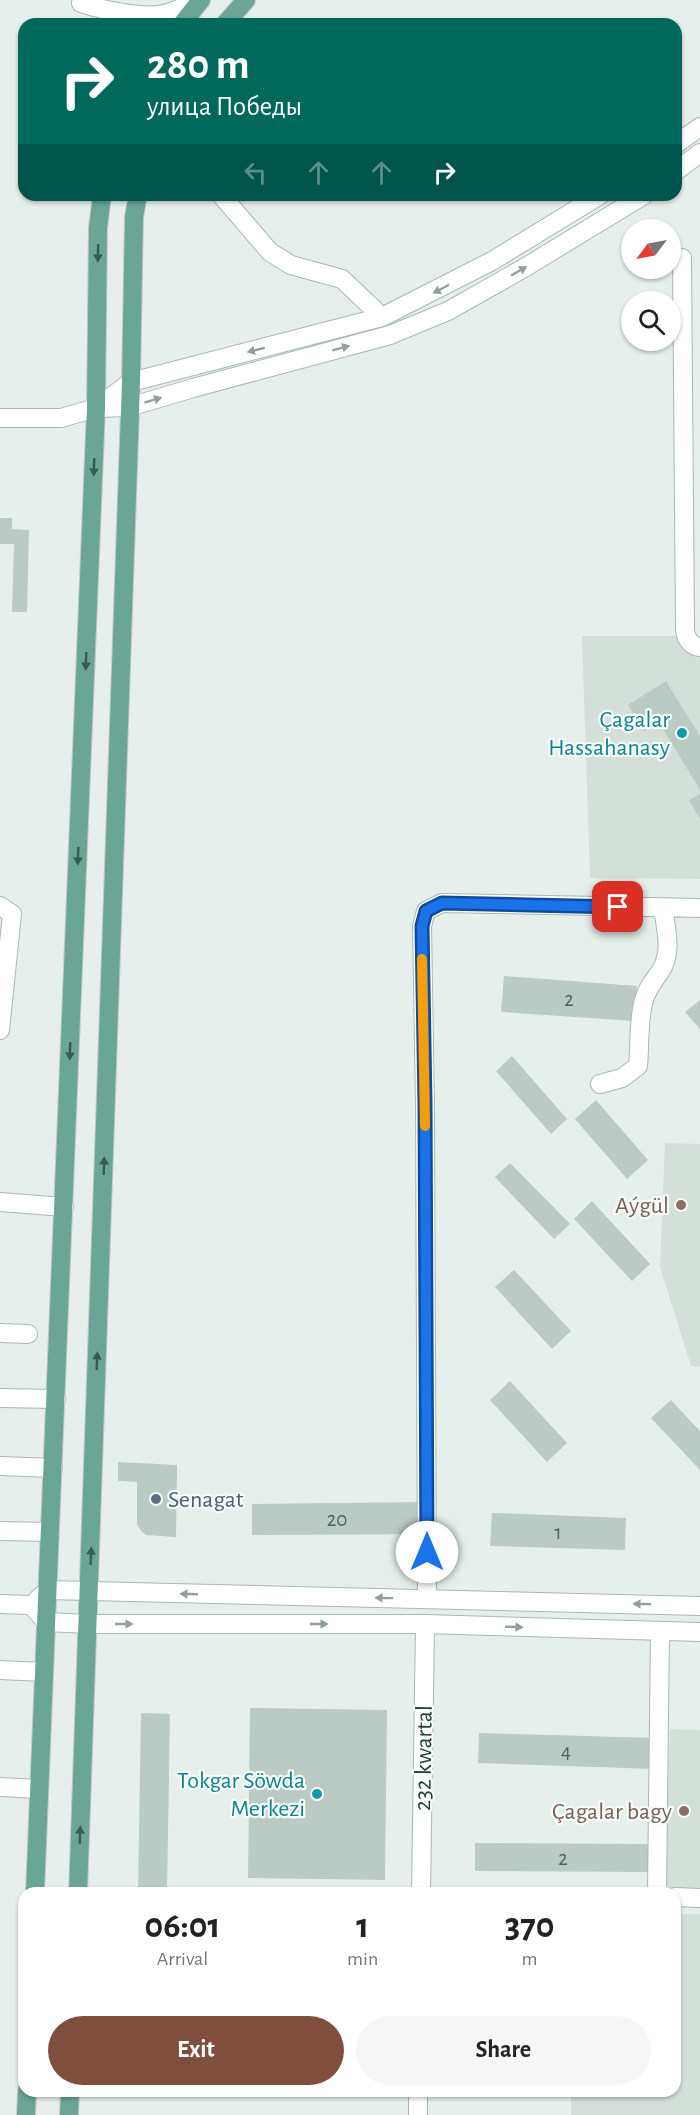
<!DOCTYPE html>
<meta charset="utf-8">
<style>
body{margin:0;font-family:"Alegreya Sans",sans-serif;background:#f6f6f6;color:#222;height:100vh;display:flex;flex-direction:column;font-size:22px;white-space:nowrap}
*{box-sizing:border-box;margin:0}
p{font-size:20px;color:#767676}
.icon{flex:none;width:33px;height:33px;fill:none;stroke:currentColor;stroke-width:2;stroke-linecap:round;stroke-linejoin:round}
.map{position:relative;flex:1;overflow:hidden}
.side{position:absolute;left:18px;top:1887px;width:663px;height:210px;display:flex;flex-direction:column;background:#fff;border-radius:18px;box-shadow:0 2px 4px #0004}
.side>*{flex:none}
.top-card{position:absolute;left:18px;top:18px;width:664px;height:183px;border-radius:18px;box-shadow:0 2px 4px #0004;background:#00695c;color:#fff;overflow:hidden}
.needle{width:39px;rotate:238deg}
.tools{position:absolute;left:621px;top:219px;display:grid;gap:12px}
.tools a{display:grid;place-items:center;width:60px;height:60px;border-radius:50%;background:#fff;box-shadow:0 2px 4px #0004;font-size:30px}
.pin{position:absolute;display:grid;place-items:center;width:51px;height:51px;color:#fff;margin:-26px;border-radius:12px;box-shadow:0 3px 9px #0006}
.me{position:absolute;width:66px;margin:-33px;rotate:0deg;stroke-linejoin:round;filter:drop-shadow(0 0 4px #0008)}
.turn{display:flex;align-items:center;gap:21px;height:126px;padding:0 30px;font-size:27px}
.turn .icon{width:78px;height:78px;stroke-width:2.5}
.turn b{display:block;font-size:42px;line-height:51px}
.lanes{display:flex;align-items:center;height:57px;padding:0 30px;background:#0003;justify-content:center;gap:30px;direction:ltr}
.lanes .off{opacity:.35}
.eta{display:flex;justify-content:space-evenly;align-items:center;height:102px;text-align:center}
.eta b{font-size:36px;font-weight:700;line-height:42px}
.button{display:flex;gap:12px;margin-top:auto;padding:12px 30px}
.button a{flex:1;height:69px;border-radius:36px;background:#804e3d;color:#fff;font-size:24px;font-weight:700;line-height:69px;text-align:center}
.button a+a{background:#f6f6f6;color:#222}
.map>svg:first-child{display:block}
.built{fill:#d4dfda}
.building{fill:#bbcac4}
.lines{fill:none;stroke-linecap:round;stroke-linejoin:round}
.minor-casing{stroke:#a8b8b2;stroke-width:20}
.major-casing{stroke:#c2cac8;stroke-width:20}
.minor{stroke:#fff;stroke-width:18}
.major{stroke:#6aa596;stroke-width:18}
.oneway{fill:#365b51}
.oneway2{fill:#92a09c}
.route-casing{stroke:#114b97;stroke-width:15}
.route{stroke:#1a73e8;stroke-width:10}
.slow{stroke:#f59e0b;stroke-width:10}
.culture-dot{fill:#0f9aa8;stroke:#f7fbf9;stroke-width:2}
.education-dot{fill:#8d6e63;stroke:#f7fbf9;stroke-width:2}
.service-dot{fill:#5c6f8a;stroke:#f7fbf9;stroke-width:2}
.labels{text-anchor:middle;stroke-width:4.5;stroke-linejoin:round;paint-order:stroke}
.number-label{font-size:21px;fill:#4a645c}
.culture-label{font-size:24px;fill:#0d838f;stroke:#f7fbf9;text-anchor:end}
.education-label{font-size:24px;fill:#785e54;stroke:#f7fbf9;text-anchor:end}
.service-label{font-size:24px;fill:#4e5e75;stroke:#f7fbf9;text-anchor:start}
.street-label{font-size:24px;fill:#24423a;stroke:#f7fbf9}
</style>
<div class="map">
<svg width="700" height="2115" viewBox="0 0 700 2115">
<rect width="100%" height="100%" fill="#e6efeb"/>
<!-- built -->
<path class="built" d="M 582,636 L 700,636 L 700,879 L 590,878 Z
M 665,1143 L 700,1144 L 700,1367 L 691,1366 L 660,1267 Z
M 670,1729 L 700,1730 L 700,1906 L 675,1906 L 675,1893 L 665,1893 Z
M 675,1914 L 700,1914 L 700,2115 L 571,2115 L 571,2091 L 675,2091 Z"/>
<!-- building -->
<path class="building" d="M 0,518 L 12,518 L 12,529 L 29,530 L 27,612 L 12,612 L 14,544 L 0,544 Z
M 666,681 L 700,736 L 700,790 L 659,722 L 644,731 L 628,705 Z
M 700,794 L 700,819 L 689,800 Z
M 504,976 L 637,986 L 634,1021 L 501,1012 Z
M 700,1000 L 700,1029 L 685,1012 Z
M 512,1056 L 567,1119 L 551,1134 L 496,1071 Z
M 596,1100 L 648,1160 L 627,1179 L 575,1119 Z
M 510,1163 L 570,1224 L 554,1239 L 495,1177 Z
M 592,1201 L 650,1264 L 632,1281 L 574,1219 Z
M 514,1270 L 571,1331 L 552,1349 L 495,1287 Z
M 510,1381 L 567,1443 L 547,1462 L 490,1400 Z
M 671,1400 L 700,1431 L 700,1470 L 651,1418 Z
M 118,1462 L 177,1465 L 176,1537 L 146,1535 L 141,1531 L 137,1524 L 137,1482 L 118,1481 Z
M 421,1502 L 422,1534 L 252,1535 L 252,1504 Z
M 492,1513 L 626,1518 L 625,1550 L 490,1546 Z
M 250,1708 L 387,1710 L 385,1880 L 248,1878 Z
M 141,1713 L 170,1714 L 167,1893 L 138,1893 Z
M 479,1733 L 654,1738 L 654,1769 L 478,1763 Z
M 475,1843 L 650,1844 L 650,1872 L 475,1871 Z"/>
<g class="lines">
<!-- minor casing -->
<g class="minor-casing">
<path id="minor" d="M 81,3 C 102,10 147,20 168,13 C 178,10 189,4 198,0
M 676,144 L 700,127
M 676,171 L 700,153
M 221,195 L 270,252 L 291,265 L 342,279 L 382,317
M 682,258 L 685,630 C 686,639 691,646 700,647
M 96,408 L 131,382 L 382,317 L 492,261 L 600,195
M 0,418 L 61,418 L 96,408 L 129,407 L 193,388 L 390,335 L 448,311 L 524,268 L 644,195
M 0,906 L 12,914 L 0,1030
M 600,1084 L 622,1078 L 638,1066 C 640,1045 638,1021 644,1000 C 647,989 653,981 660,972 C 673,952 666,930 663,908
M 0,1202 L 64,1207
M 0,1333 L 28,1334
M 0,1398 L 56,1399
M 0,1466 L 53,1468
M 0,1531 L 50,1532
M 427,1599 L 425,1104 L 422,926 L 426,911 L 442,903 L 700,908
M 37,1600 L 48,1590 L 700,1606
M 0,1604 L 31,1605 L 46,1622 L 88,1624 L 425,1624 L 700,1632
M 0,1670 L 44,1672
M 0,1787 L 39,1789
M 421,1893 L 425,1624
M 657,1893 L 660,1631
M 675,1897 L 700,1898
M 418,2115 L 418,2091"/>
</g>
<!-- major casing -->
<g class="major-casing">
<path id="major" d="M 182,24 L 201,0
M 225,24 L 246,0
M 35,1893 L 96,408 L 98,228 L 102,195
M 78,1893 L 131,382 L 134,217 L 138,195
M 26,2115 L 27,2091
M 69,2115 L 70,2091"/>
</g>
<!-- minor -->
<use href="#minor" class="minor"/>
<!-- major -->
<use href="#major" class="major"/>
</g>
<!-- one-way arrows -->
<defs><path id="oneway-solid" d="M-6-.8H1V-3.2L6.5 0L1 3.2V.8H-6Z" transform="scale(1.5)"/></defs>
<g class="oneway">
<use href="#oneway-solid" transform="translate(98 253) rotate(91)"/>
<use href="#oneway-solid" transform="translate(94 467) rotate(92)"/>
<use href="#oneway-solid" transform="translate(86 661) rotate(92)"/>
<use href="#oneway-solid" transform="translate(78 856) rotate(92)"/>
<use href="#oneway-solid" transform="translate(70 1051) rotate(92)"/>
<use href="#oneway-solid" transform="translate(104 1166) rotate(-88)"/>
<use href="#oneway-solid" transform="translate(97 1361) rotate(-88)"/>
<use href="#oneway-solid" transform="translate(91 1556) rotate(-88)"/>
<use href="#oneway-solid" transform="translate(80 1835) rotate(-88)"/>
</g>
<g class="oneway2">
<use href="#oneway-solid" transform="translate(519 271) rotate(-30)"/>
<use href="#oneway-solid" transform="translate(441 289) rotate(152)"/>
<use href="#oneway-solid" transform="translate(341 348) rotate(-15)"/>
<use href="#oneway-solid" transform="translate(256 350) rotate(166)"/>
<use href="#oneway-solid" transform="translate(153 400) rotate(-17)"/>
<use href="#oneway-solid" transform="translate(189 1594) rotate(-178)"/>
<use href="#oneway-solid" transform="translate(384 1598) rotate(-179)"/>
<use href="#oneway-solid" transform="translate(642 1604) rotate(-179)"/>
<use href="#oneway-solid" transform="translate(124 1624)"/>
<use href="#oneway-solid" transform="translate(319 1624)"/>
<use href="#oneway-solid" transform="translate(514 1627) rotate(2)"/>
</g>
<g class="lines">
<!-- route casing -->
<g class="route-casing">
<path id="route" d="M 427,1552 L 425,1104 L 422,926 L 426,911 L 442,903 L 618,907"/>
</g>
<!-- route -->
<use href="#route" class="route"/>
<!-- slow -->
<path class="slow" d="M 422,959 L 425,1126"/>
</g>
<!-- markers -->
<g class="culture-dot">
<circle cx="682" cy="733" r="6"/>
<circle cx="317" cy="1794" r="6"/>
</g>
<g class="education-dot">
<circle cx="681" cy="1205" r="6"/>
<circle cx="684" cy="1811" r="6"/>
</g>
<circle class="service-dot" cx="156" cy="1499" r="6"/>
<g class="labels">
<!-- number labels -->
<g class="number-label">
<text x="569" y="1006">2</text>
<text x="337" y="1526">20</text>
<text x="558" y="1539">1</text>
<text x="566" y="1758">4</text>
<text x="563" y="1865">2</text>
</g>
<!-- culture labels -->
<g class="culture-label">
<text x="670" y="727">Çagalar<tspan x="670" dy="28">Hassahanasy</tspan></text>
<text x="305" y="1788">Tokgar Söwda<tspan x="305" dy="28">Merkezi</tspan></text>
</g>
<!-- education labels -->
<g class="education-label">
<text x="669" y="1213">Aýgül</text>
<text x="672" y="1819">Çagalar bagy</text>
</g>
<!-- service labels -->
<g class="service-label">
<text x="168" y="1507">Senagat</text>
</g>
<!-- street labels -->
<g class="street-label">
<text transform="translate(423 1758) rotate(-89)" y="8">232 kwartal</text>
</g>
</g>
</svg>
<div class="tools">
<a><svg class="needle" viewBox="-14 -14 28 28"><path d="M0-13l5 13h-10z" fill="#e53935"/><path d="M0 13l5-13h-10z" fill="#767676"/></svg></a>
<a><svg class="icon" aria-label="search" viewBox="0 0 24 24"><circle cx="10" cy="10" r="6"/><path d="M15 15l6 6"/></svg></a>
</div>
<div class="pin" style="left:618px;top:907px;background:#d93025"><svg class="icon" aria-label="arrive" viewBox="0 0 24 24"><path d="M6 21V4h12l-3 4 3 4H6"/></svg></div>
<svg class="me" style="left:427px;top:1552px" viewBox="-20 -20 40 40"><circle r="19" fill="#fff"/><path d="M0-13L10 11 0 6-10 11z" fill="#1a73e8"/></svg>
<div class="top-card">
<div class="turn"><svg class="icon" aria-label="right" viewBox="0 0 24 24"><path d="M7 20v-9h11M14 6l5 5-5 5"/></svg><div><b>280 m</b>улица Победы</div></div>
<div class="lanes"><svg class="icon off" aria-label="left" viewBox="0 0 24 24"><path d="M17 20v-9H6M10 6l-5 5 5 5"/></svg><svg class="icon off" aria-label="ahead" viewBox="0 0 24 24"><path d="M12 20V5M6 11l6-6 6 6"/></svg><svg class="icon off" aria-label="ahead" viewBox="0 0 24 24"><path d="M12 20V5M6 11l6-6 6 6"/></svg><svg class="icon" aria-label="right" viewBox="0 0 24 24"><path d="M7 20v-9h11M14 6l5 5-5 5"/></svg></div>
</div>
<section class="side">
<div class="eta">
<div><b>06:01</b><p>Arrival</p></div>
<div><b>1</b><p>min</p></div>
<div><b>370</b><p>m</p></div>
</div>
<div class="button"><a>Exit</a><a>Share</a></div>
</section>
</div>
